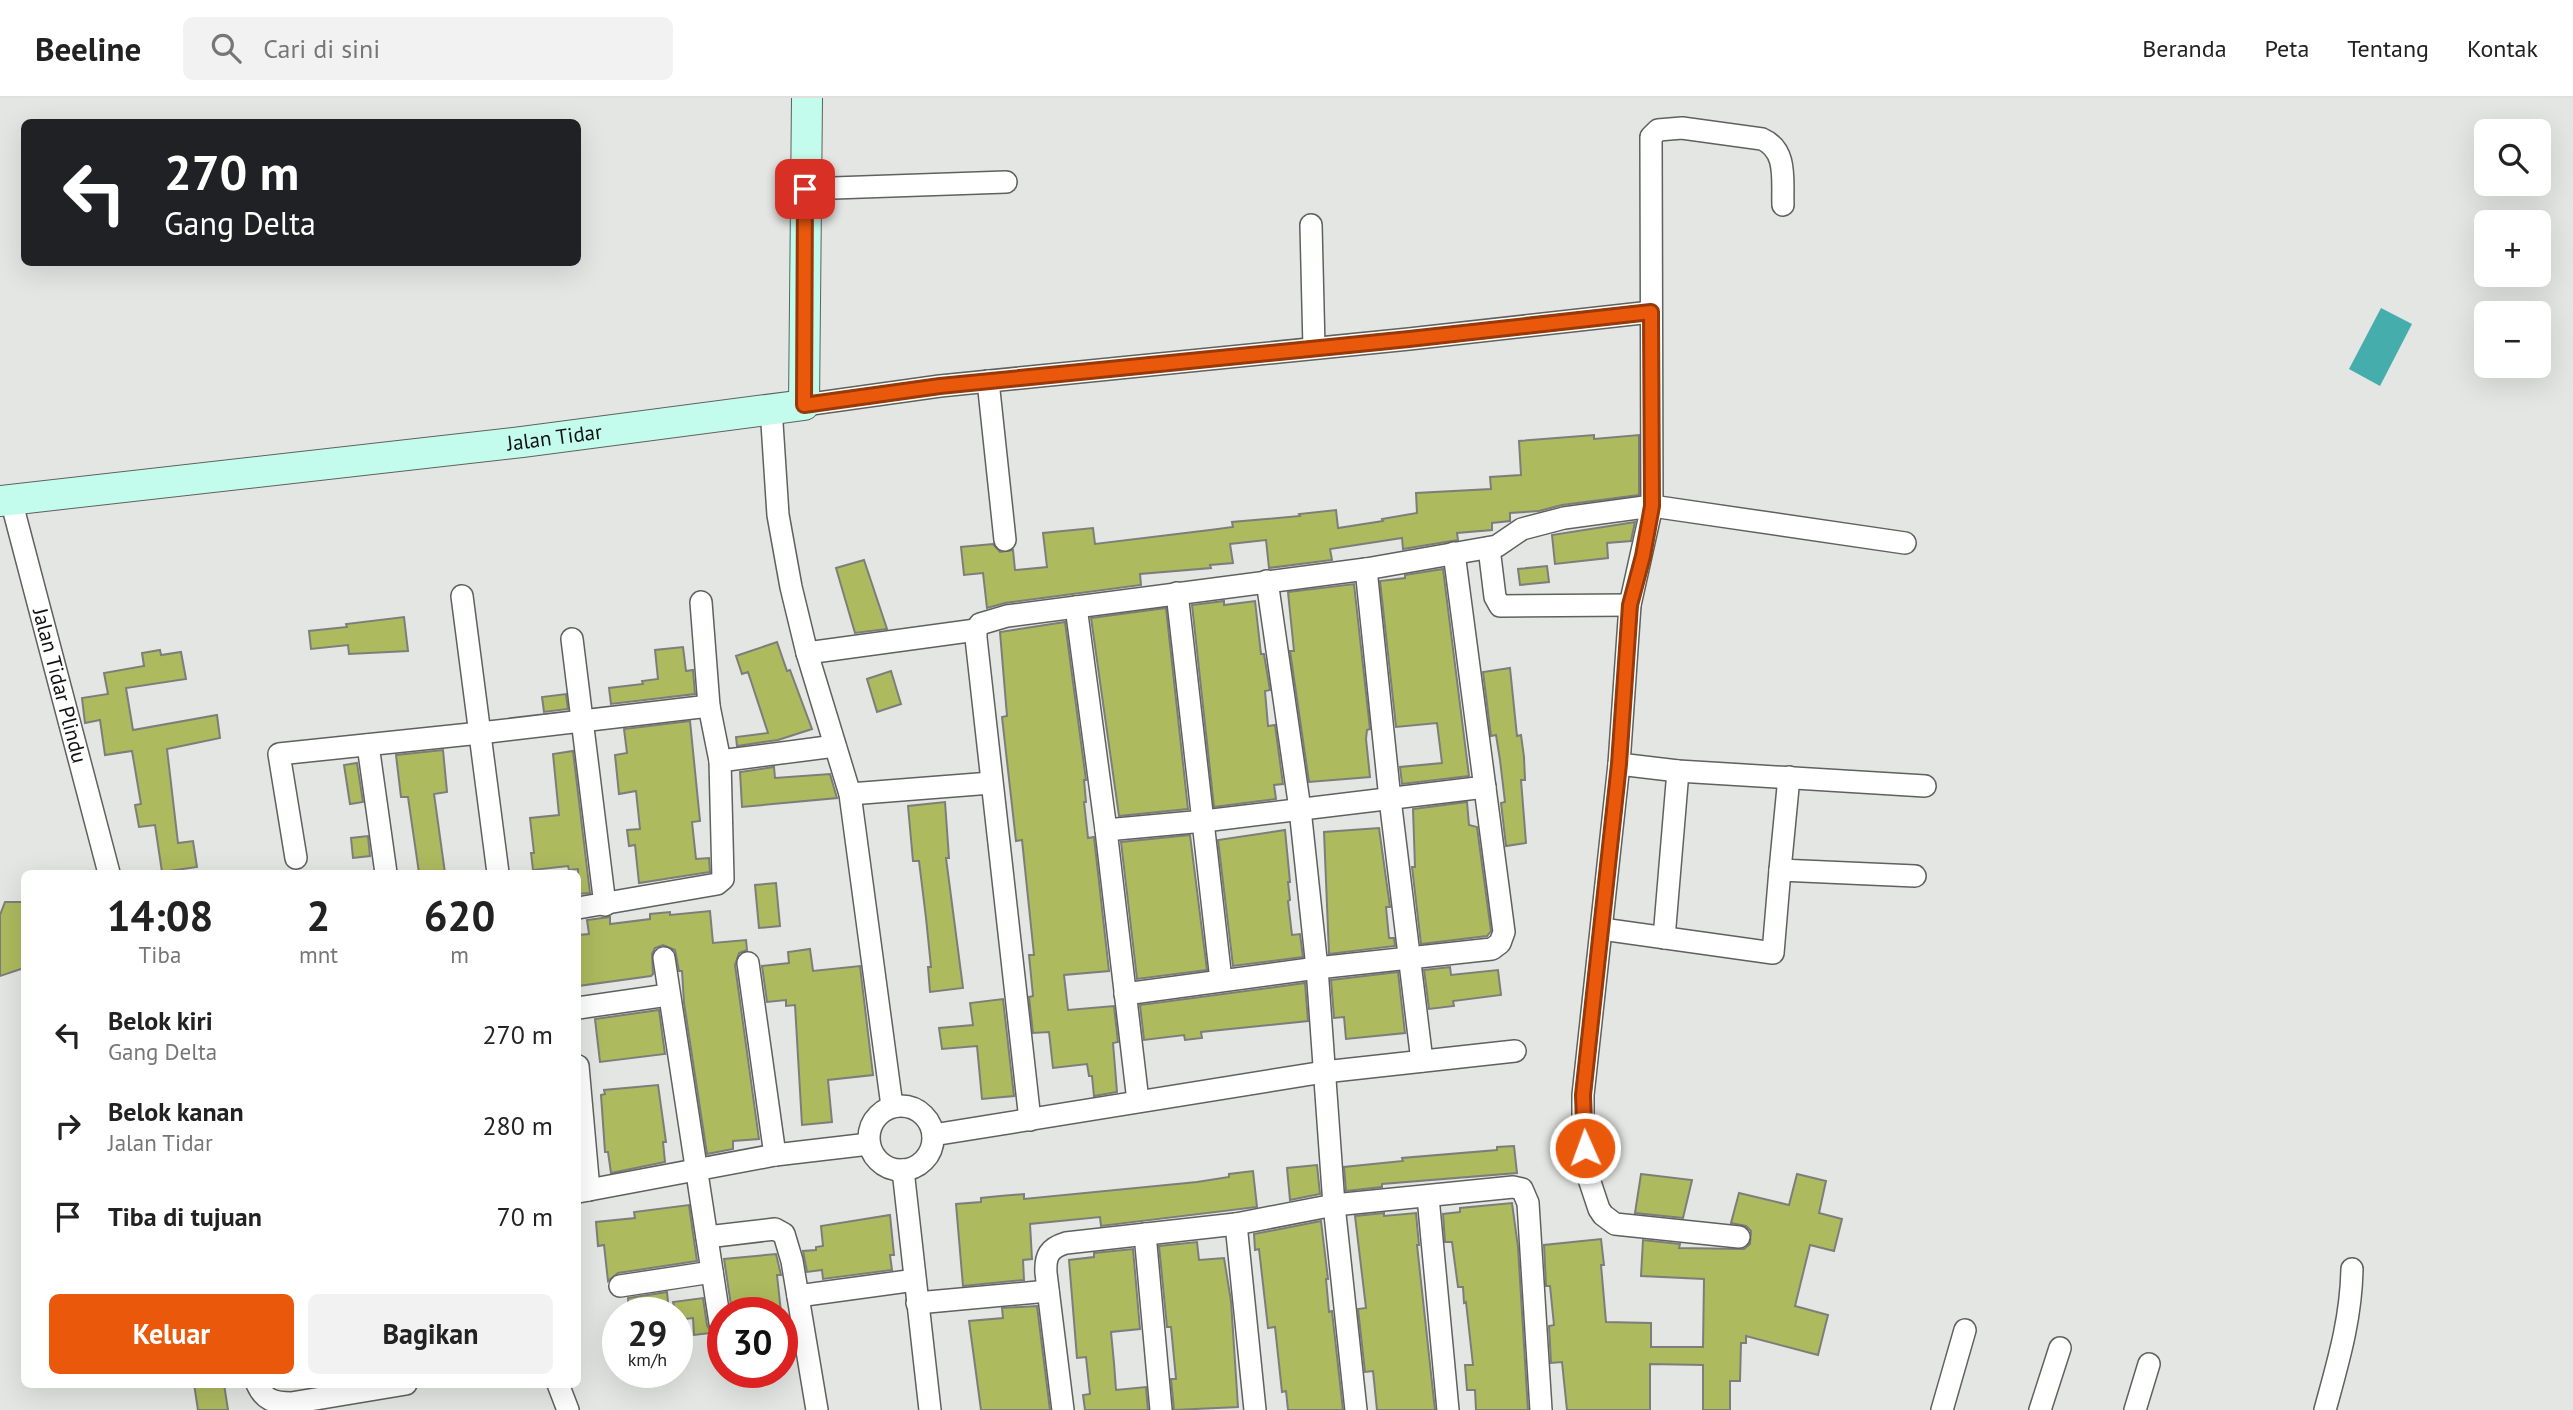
<!DOCTYPE html>
<html lang="id">
<meta charset="utf-8">
<style>
body{margin:0;font-family:"PT Sans",sans-serif;background:#f2f2f2;color:#222;height:100vh;display:flex;flex-direction:column;font-size:26px;white-space:nowrap}
*{box-sizing:border-box;margin:0}
p{font-size:23px;color:#767676}
.icon{flex:none;width:38px;height:38px;fill:none;stroke:currentColor;stroke-width:2;stroke-linecap:round;stroke-linejoin:round}
.map{position:relative;flex:1;overflow:hidden}
.panel{position:absolute;left:21px;top:772px;width:560px;height:518px;display:flex;flex-direction:column;background:#fff;border-radius:10px;box-shadow:0 7px 28px #0002}
.panel>*{flex:none}
.hud{position:absolute;left:21px;top:21px;width:560px;height:147px;border-radius:10px;box-shadow:0 7px 28px #0002;background:#202124;color:#fff;overflow:hidden}
.tools{position:absolute;left:2474px;top:21px;display:grid;gap:14px}
.tools a{display:grid;place-items:center;width:77px;height:77px;border-radius:10px;background:#fff;box-shadow:0 7px 28px #0002;font-size:35px}
.speed{position:absolute;left:602px;top:1199px;display:flex;gap:14px;font-size:35px;font-weight:700;text-align:center}
.speed>*{display:grid;place-content:center;width:91px;height:91px;border-radius:50%;background:#fff;box-shadow:0 7px 28px #0002;line-height:1}
.speed small{font-size:18px;font-weight:400}
.speed .limit{border:10px solid #d22;background:#fff;color:#111}
.pin{position:absolute;display:grid;place-items:center;width:60px;height:60px;color:#fff;margin:-30px;border-radius:14px;box-shadow:0 4px 10px #0006}
.me{position:absolute;width:77px;margin:-38px;rotate:358deg;stroke-linejoin:round;filter:drop-shadow(0 0 5px #0008)}
.turn{display:flex;align-items:center;gap:24px;height:147px;padding:0 28px;font-size:32px}
.turn .icon{width:91px;height:91px;stroke-width:2.5}
.turn b{display:block;font-size:49px;line-height:60px}
.eta{display:flex;justify-content:space-evenly;align-items:center;height:119px;text-align:center}
.eta b{font-size:42px;font-weight:600;line-height:49px}
.button{display:flex;gap:14px;margin-top:auto;padding:14px 28px}
.button a{flex:1;height:80px;border-radius:10px;background:#ea580c;color:#fff;font-size:28px;font-weight:600;line-height:80px;text-align:center}
.button a+a{background:#f2f2f2;color:#222}
ul{padding:0;list-style:none}
li{display:flex;align-items:center;gap:21px;height:91px;padding:0 28px}
li div{flex:1}
li b{display:block;font-size:26px}
li em{font-style:normal}
header{display:flex;align-items:center;gap:42px;box-sizing:border-box;height:98px;padding:0 35px;background:#fff;border-bottom:2px solid #e0e0e0}
header strong{font-size:33px}
nav{display:flex;gap:38px;margin-inline-start:auto;font-size:24px}
.search{width:490px;height:63px;background:#f2f2f2;display:flex;align-items:center;gap:18px;box-sizing:border-box;padding:0 24px;border-radius:10px;color:#767676;font-size:26px}
.map>svg:first-child{display:block}
.water{fill:#45adac}
.building{fill:#adba5e;stroke:#7d7e7a;stroke-width:2}
.lines{fill:none;stroke-linecap:round;stroke-linejoin:round}
.minor-casing{stroke:#5e615e;stroke-width:24}
.secondary-casing{stroke:#5e615e;stroke-width:32}
.minor{stroke:#fff;stroke-width:21}
.secondary{stroke:#c3fcec;stroke-width:30}
.route-casing{stroke:#983908;stroke-width:18}
.route{stroke:#ea580c;stroke-width:12}
.labels{text-anchor:middle;stroke-width:7;stroke-linejoin:round;paint-order:stroke}
.street-label{font-size:21px;fill:#101110;stroke:#fff}
</style>
<header>
<strong>Beeline</strong>
<div class="search"><svg class="icon" aria-label="search" viewBox="0 0 24 24"><circle cx="10" cy="10" r="6"/><path d="M15 15l6 6"/></svg>Cari di sini</div>
<nav><a>Beranda</a><a>Peta</a><a>Tentang</a><a>Kontak</a></nav>
</header>
<div class="map">
<svg width="2573" height="1312" viewBox="0 0 2573 1312">
<rect width="100%" height="100%" fill="#e3e6e2"/>
<!-- water -->
<path class="water" d="M 2381,210 L 2412,226 L 2380,288 L 2349,271 Z"/>
<!-- building -->
<path class="building" d="M 1594,337 L 1594,341 L 1639,337 L 1639,397 L 1562,407 L 1539,413 L 1510,415 L 1510,423 L 1492,425 L 1492,432 L 1457,435 L 1458,442 L 1403,451 L 1402,440 L 1330,451 L 1332,462 L 1269,470 L 1266,442 L 1230,446 L 1233,465 L 1210,467 L 1211,470 L 1140,476 L 1141,487 L 1005,505 L 987,510 L 983,475 L 964,477 L 961,449 L 993,446 L 1000,454 L 1013,452 L 1015,472 L 1047,469 L 1043,435 L 1093,430 L 1095,446 L 1210,432 L 1233,429 L 1232,424 L 1300,418 L 1299,416 L 1336,412 L 1338,430 L 1383,423 L 1382,421 L 1417,415 L 1416,395 L 1491,391 L 1490,379 L 1521,377 L 1519,343 Z
M 1635,424 L 1631,443 L 1607,445 L 1608,460 L 1555,466 L 1552,437 Z
M 864,462 L 887,531 L 855,535 L 836,470 Z
M 1547,468 L 1549,484 L 1520,487 L 1518,471 Z
M 1443,471 L 1469,678 L 1402,686 L 1400,669 L 1442,665 L 1437,625 L 1396,629 L 1380,483 L 1405,480 L 1405,477 Z
M 1354,486 L 1370,631 L 1367,632 L 1366,641 L 1370,679 L 1309,684 L 1290,553 L 1294,553 L 1288,494 Z
M 1224,503 L 1224,507 L 1255,503 L 1261,556 L 1264,556 L 1270,592 L 1265,593 L 1268,628 L 1275,627 L 1283,686 L 1274,687 L 1276,701 L 1214,709 L 1192,507 Z
M 1166,510 L 1188,711 L 1119,718 L 1091,520 Z
M 404,519 L 408,553 L 349,556 L 348,547 L 311,551 L 309,533 L 347,529 L 346,526 Z
M 1065,524 L 1086,682 L 1084,682 L 1086,704 L 1084,704 L 1088,740 L 1094,739 L 1109,873 L 1064,877 L 1068,912 L 1114,908 L 1118,944 L 1113,945 L 1117,994 L 1094,998 L 1092,978 L 1089,978 L 1087,966 L 1053,970 L 1049,934 L 1033,935 L 1029,899 L 1033,898 L 1029,857 L 1034,857 L 1022,742 L 1016,743 L 1002,619 L 1007,618 L 1000,534 Z
M 777,544 L 787,573 L 790,572 L 812,631 L 778,642 L 737,648 L 736,639 L 768,635 L 748,574 L 742,576 L 736,558 Z
M 683,549 L 686,573 L 693,572 L 695,596 L 611,606 L 609,590 L 643,586 L 642,583 L 658,581 L 655,552 Z
M 160,552 L 161,557 L 181,554 L 186,581 L 126,590 L 133,632 L 217,617 L 220,640 L 167,651 L 178,745 L 193,743 L 197,769 L 162,774 L 155,727 L 139,729 L 135,707 L 141,706 L 132,653 L 105,657 L 100,622 L 85,625 L 82,600 L 108,596 L 104,575 L 144,568 L 142,555 Z
M 1510,570 L 1517,638 L 1521,637 L 1524,659 L 1525,682 L 1521,682 L 1526,745 L 1506,748 L 1501,705 L 1505,704 L 1500,662 L 1496,637 L 1491,638 L 1483,574 Z
M 891,573 L 901,606 L 877,614 L 867,581 Z
M 566,596 L 568,611 L 544,614 L 542,599 Z
M 690,623 L 700,723 L 692,724 L 696,761 L 709,760 L 710,774 L 639,785 L 635,747 L 629,748 L 627,732 L 640,731 L 636,693 L 619,696 L 615,657 L 627,655 L 624,631 Z
M 443,652 L 447,694 L 434,696 L 445,775 L 419,775 L 408,699 L 401,699 L 396,657 Z
M 573,653 L 590,795 L 578,796 L 578,771 L 569,772 L 568,768 L 533,772 L 531,755 L 534,755 L 530,720 L 559,717 L 553,656 Z
M 357,665 L 363,704 L 350,706 L 344,667 Z
M 774,669 L 775,680 L 830,676 L 837,700 L 742,709 L 740,674 Z
M 945,704 L 949,760 L 946,760 L 963,890 L 930,894 L 928,869 L 931,869 L 926,820 L 919,763 L 913,763 L 908,708 Z
M 1467,704 L 1469,727 L 1477,729 L 1491,833 L 1487,838 L 1421,846 L 1412,769 L 1415,769 L 1413,711 Z
M 1379,730 L 1390,809 L 1386,809 L 1389,840 L 1394,840 L 1395,848 L 1329,856 L 1324,734 Z
M 1285,732 L 1290,784 L 1288,784 L 1290,802 L 1288,803 L 1292,837 L 1300,836 L 1303,859 L 1233,868 L 1218,742 Z
M 1190,737 L 1207,872 L 1137,881 L 1121,744 Z
M 368,738 L 370,758 L 353,760 L 351,740 Z
M 776,785 L 780,828 L 759,830 L 755,787 Z
M 5,804 L 24,804 L 24,870 L 0,878 L 0,817 Z
M 710,813 L 713,845 L 746,842 L 747,852 L 739,855 L 735,867 L 759,1041 L 733,1043 L 733,1051 L 707,1056 L 684,905 L 682,873 L 679,873 L 675,852 L 663,847 L 655,850 L 652,856 L 653,876 L 651,878 L 578,888 L 578,837 L 589,836 L 587,822 L 610,819 L 610,826 L 650,821 L 650,816 L 670,814 L 670,817 Z
M 810,851 L 813,873 L 860,868 L 873,977 L 828,982 L 832,1024 L 802,1027 L 795,907 L 786,908 L 786,902 L 767,904 L 762,868 L 789,865 L 788,854 Z
M 1450,869 L 1451,877 L 1498,872 L 1501,897 L 1453,903 L 1454,908 L 1429,911 L 1424,872 Z
M 1398,874 L 1405,935 L 1346,941 L 1344,919 L 1334,920 L 1331,882 Z
M 1305,885 L 1308,923 L 1201,934 L 1202,940 L 1185,942 L 1184,937 L 1144,942 L 1140,907 Z
M 1003,901 L 1014,998 L 982,1001 L 977,948 L 942,951 L 939,930 L 973,927 L 970,905 Z
M 659,912 L 665,956 L 600,964 L 595,921 Z
M 658,987 L 666,1044 L 663,1044 L 665,1064 L 611,1075 L 608,1054 L 605,1054 L 601,997 L 605,996 L 604,992 Z
M 1514,1048 L 1517,1075 L 1382,1086 L 1382,1089 L 1346,1093 L 1344,1069 L 1403,1063 L 1402,1060 L 1497,1052 L 1497,1049 Z
M 1317,1067 L 1320,1096 L 1290,1102 L 1287,1070 Z
M 1253,1073 L 1257,1109 L 1101,1128 L 1100,1119 L 1030,1126 L 1032,1161 L 1023,1162 L 1024,1182 L 963,1188 L 956,1106 L 981,1104 L 981,1100 L 1000,1098 L 1024,1096 L 1024,1101 L 1197,1084 L 1229,1079 L 1229,1076 Z
M 1641,1076 L 1692,1082 L 1683,1120 L 1635,1115 Z
M 1797,1076 L 1826,1083 L 1819,1115 L 1842,1121 L 1834,1153 L 1810,1147 L 1795,1208 L 1828,1217 L 1818,1257 L 1746,1238 L 1746,1245 L 1741,1245 L 1740,1283 L 1730,1283 L 1730,1312 L 1703,1312 L 1703,1267 L 1650,1266 L 1650,1312 L 1567,1312 L 1562,1264 L 1551,1265 L 1549,1228 L 1554,1227 L 1550,1188 L 1546,1188 L 1544,1147 L 1601,1141 L 1604,1167 L 1601,1167 L 1606,1224 L 1651,1225 L 1651,1249 L 1703,1249 L 1704,1181 L 1641,1178 L 1643,1142 L 1680,1146 L 1679,1150 L 1744,1151 L 1750,1146 L 1751,1133 L 1746,1128 L 1731,1125 L 1739,1095 L 1789,1107 Z
M 1512,1105 L 1518,1149 L 1528,1312 L 1476,1312 L 1475,1292 L 1467,1292 L 1465,1267 L 1473,1267 L 1466,1204 L 1464,1205 L 1463,1189 L 1458,1189 L 1452,1144 L 1445,1144 L 1443,1116 L 1460,1114 L 1460,1110 Z
M 689,1107 L 697,1163 L 618,1175 L 608,1183 L 604,1147 L 598,1148 L 596,1124 L 635,1120 L 634,1114 Z
M 1384,1115 L 1384,1118 L 1416,1115 L 1419,1147 L 1417,1147 L 1435,1312 L 1377,1312 L 1373,1273 L 1365,1274 L 1358,1211 L 1366,1210 L 1355,1118 Z
M 890,1117 L 894,1157 L 890,1157 L 892,1172 L 823,1181 L 822,1172 L 807,1174 L 803,1153 L 816,1152 L 816,1149 L 823,1148 L 821,1128 Z
M 1321,1123 L 1328,1181 L 1326,1181 L 1329,1214 L 1332,1213 L 1343,1312 L 1288,1312 L 1286,1293 L 1282,1294 L 1275,1229 L 1268,1230 L 1259,1151 L 1255,1152 L 1254,1136 Z
M 1197,1144 L 1199,1162 L 1224,1160 L 1231,1203 L 1238,1309 L 1174,1312 L 1171,1281 L 1176,1281 L 1171,1229 L 1167,1229 L 1159,1148 Z
M 1133,1151 L 1140,1231 L 1111,1234 L 1114,1265 L 1116,1292 L 1146,1289 L 1148,1312 L 1085,1312 L 1083,1297 L 1090,1296 L 1086,1259 L 1077,1260 L 1069,1162 L 1094,1159 L 1094,1155 Z
M 776,1156 L 781,1177 L 777,1177 L 781,1214 L 732,1214 L 724,1161 Z
M 667,1194 L 669,1214 L 629,1214 L 628,1200 Z
M 703,1200 L 707,1227 L 711,1235 L 694,1237 L 693,1220 L 677,1222 L 673,1204 Z
M 1037,1208 L 1050,1312 L 981,1312 L 969,1223 L 1003,1220 L 1002,1210 Z
M 194,1286 L 224,1286 L 228,1312 L 198,1312 Z"/>
<g class="lines">
<!-- minor casing -->
<g class="minor-casing">
<g id="minor">
<path d="M 805,91 L 1006,84"/>
<path d="M 1311,127 L 1314,250"/>
<path d="M 988,283 L 1005,442"/>
<path d="M 804,307 L 940,288 L 1409,241 L 1651,214"/>
<path d="M 771,310 L 778,417 L 791,489 L 807,555 L 850,696 L 892,1008"/>
<path id="s1" d="M 11,402 L 109,775"/>
<path d="M 1489,450 L 1495,499 L 1500,508 L 1630,507"/>
<path d="M 1366,471 L 1390,701 L 1422,963"/>
<path d="M 1267,483 L 1300,711 L 1317,870 L 1334,1107 L 1356,1312"/>
<path d="M 1177,495 L 1221,882"/>
<path d="M 462,498 L 498,775"/>
<path d="M 1076,509 L 1106,732 L 1138,1003"/>
<path d="M 572,541 L 605,807"/>
<path d="M 807,555 L 976,532"/>
<path d="M 368,647 L 386,775"/>
<path d="M 720,663 L 835,648"/>
<path d="M 1619,666 L 1678,673 L 1925,688"/>
<path d="M 1789,679 L 1780,772 L 1915,778"/>
<path d="M 850,696 L 991,685"/>
<path d="M 1106,732 L 1204,723 L 1485,689"/>
<path d="M 296,760 L 279,656 L 480,635 L 709,608"/>
<path d="M 578,810 L 717,786 L 723,781 L 720,663 L 709,608 L 701,504"/>
<path d="M 1602,831 L 1773,855 L 1780,772"/>
<path d="M 1664,840 L 1678,673"/>
<path d="M 664,860 L 720,1225 L 723,1229"/>
<path d="M 748,865 L 775,1057"/>
<path d="M 1125,896 L 1317,870 L 1492,851 L 1500,845 L 1504,834 L 1454,455"/>
<path d="M 578,910 L 668,897"/>
<path d="M 578,968 L 589,1092"/>
<circle cx="901" cy="1040" r="32"/>
<path d="M 1030,1022 L 976,540 L 976,532 L 980,526 L 1007,518 L 1366,471 L 1497,448 L 1522,431 L 1564,420 L 1652,408 L 1905,445"/>
<path d="M 933,1037 L 1324,974 L 1515,953"/>
<path d="M 903,1072 L 930,1312"/>
<path d="M 578,1094 L 775,1057 L 869,1046"/>
<path d="M 1428,1099 L 1448,1312"/>
<path d="M 1236,1126 L 1255,1312"/>
<path d="M 1145,1136 L 1161,1312"/>
<path d="M 707,1139 L 775,1131 L 784,1136 L 792,1163 L 817,1312"/>
<path d="M 1739,1139 L 1615,1126 L 1603,1117 L 1599,1111 L 1589,1081 L 1583,1034 L 1583,997 L 1619,666 L 1630,507 L 1652,408 L 1651,39 L 1658,32 L 1682,30 L 1762,41 C 1788,52 1782,83 1783,107"/>
<path d="M 620,1188 L 712,1174"/>
<path d="M 798,1198 L 915,1182"/>
<path d="M 917,1205 L 1048,1193"/>
<path d="M 257,1286 C 264,1302 274,1305 291,1305 L 406,1286"/>
<path d="M 558,1286 L 568,1312"/>
<path d="M 1063,1312 L 1046,1175 C 1045,1158 1049,1150 1066,1145 L 1236,1126 L 1334,1107 L 1513,1089 L 1522,1091 L 1528,1105 L 1541,1312"/>
<path d="M 1942,1312 L 1965,1232"/>
<path d="M 2040,1312 L 2060,1250"/>
<path d="M 2135,1312 L 2149,1266"/>
<path d="M 2325,1312 C 2338,1264 2351,1222 2352,1171"/>
</g>
</g>
<!-- secondary casing -->
<g class="secondary-casing">
<g id="secondary">
<path id="s2" d="M 0,403 L 522,344 L 804,307 L 807,0"/>
</g>
</g>
<!-- minor -->
<use href="#minor" class="minor"/>
<!-- secondary -->
<use href="#secondary" class="secondary"/>
</g>
<g class="lines">
<!-- route casing -->
<g class="route-casing">
<path id="route" d="M 805,91 L 804,307 L 940,288 L 1409,241 L 1651,214 L 1652,408 L 1643,458 L 1630,507 L 1619,666 L 1583,997 L 1585,1050"/>
</g>
<!-- route -->
<use href="#route" class="route"/>
</g>
<g class="labels">
<!-- street labels -->
<g class="street-label">
<text dy="7" stroke="none"><textPath href="#s2" startOffset="558">Jalan Tidar</textPath></text>
<text dy="7" stroke="none"><textPath href="#s1" startOffset="192">Jalan Tidar Plindu</textPath></text>
</g>
</g>
</svg>
<div class="tools">
<a><svg class="icon" aria-label="search" viewBox="0 0 24 24"><circle cx="10" cy="10" r="6"/><path d="M15 15l6 6"/></svg></a>
<a>+</a>
<a>−</a>
</div>
<div class="speed"><div>29<small>km/h</small></div><div class="limit">30</div></div>
<div class="pin" style="left:805px;top:91px;background:#d93025"><svg class="icon" aria-label="arrive" viewBox="0 0 24 24"><path d="M6 21V4h12l-3 4 3 4H6"/></svg></div>
<svg class="me" style="left:1585px;top:1050px" viewBox="-20 -20 40 40"><circle r="17" fill="#ea580c" stroke="#fff" stroke-width="3"/><path d="M0-11L8 9 0 5-8 9z" fill="#fff"/></svg>
<div class="hud">
<div class="turn"><svg class="icon" aria-label="left" viewBox="0 0 24 24"><path d="M17 20v-9H6M10 6l-5 5 5 5"/></svg><div><b>270 m</b>Gang Delta</div></div>
</div>
<section class="panel">
<div class="eta">
<div><b>14:08</b><p>Tiba</p></div>
<div><b>2</b><p>mnt</p></div>
<div><b>620</b><p>m</p></div>
</div>
<ul>
<li><svg class="icon" aria-label="left" viewBox="0 0 24 24"><path d="M17 20v-9H6M10 6l-5 5 5 5"/></svg><div><b>Belok kiri</b><p>Gang Delta</p></div><em>270 m</em></li>
<li><svg class="icon" aria-label="right" viewBox="0 0 24 24"><path d="M7 20v-9h11M14 6l5 5-5 5"/></svg><div><b>Belok kanan</b><p>Jalan Tidar</p></div><em>280 m</em></li>
<li><svg class="icon" aria-label="arrive" viewBox="0 0 24 24"><path d="M6 21V4h12l-3 4 3 4H6"/></svg><div><b>Tiba di tujuan</b></div><em>70 m</em></li>
</ul>
<div class="button"><a>Keluar</a><a>Bagikan</a></div>
</section>
</div>
